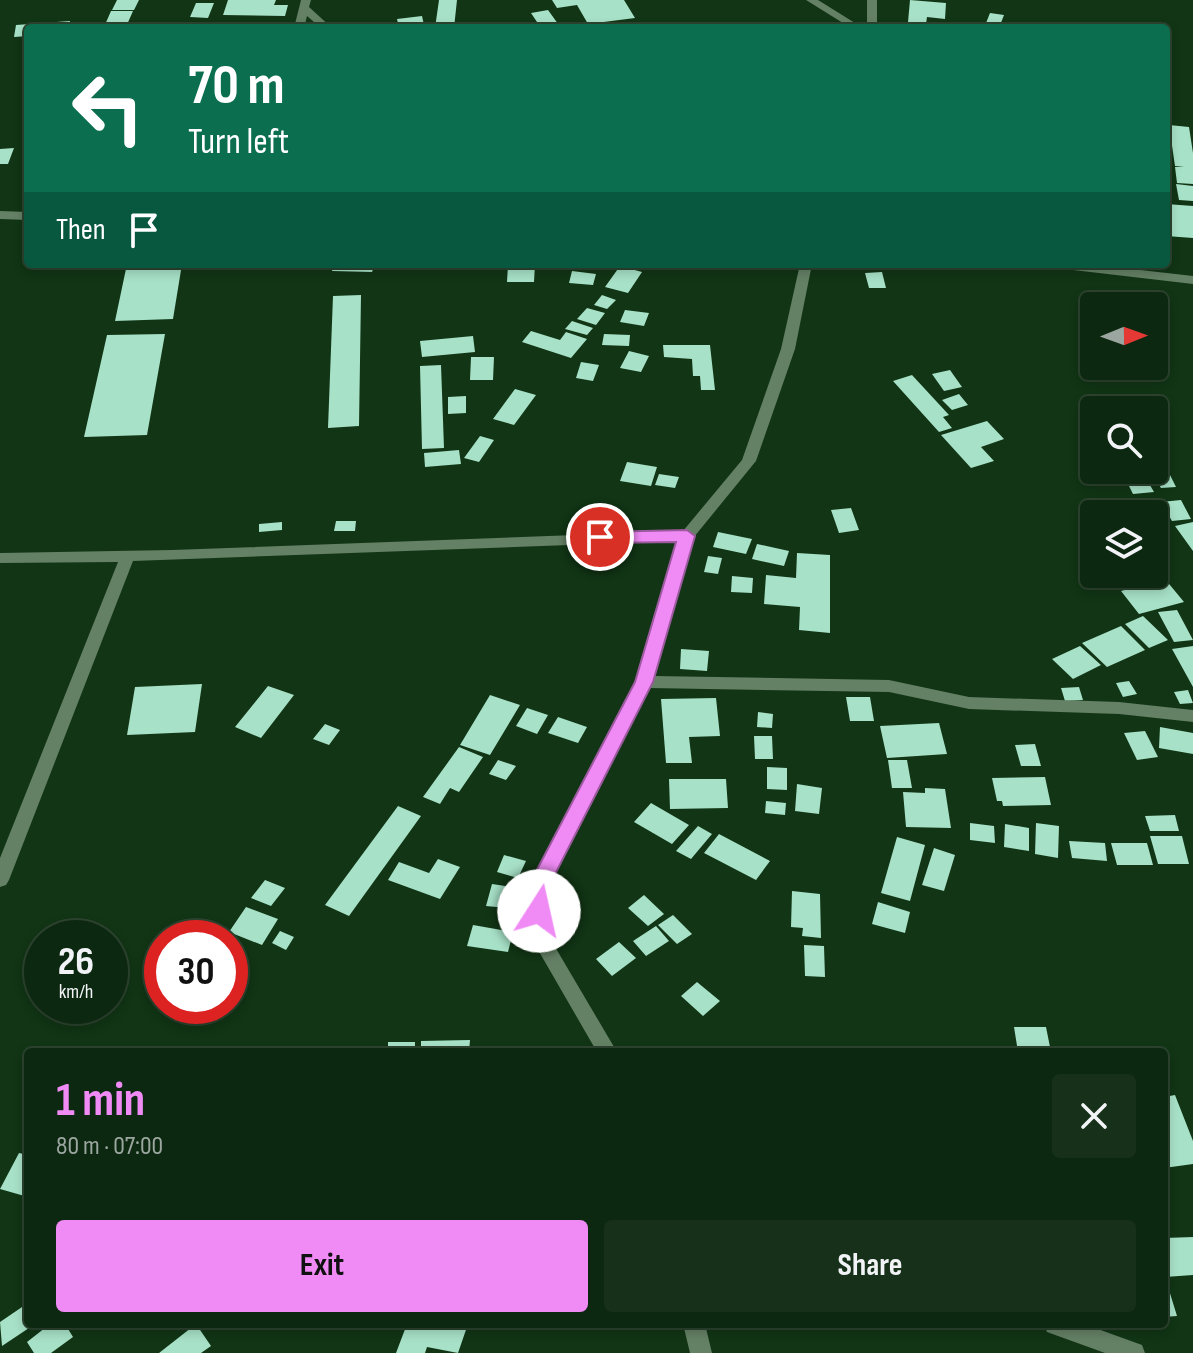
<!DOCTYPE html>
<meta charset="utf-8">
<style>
body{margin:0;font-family:"Sofia Sans Condensed",sans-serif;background:#163019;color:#f1f3f6;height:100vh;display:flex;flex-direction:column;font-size:30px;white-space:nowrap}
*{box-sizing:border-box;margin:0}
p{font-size:26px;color:#9aa69f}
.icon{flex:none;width:44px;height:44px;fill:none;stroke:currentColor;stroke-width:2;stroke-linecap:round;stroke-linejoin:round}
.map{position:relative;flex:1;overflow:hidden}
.details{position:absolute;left:24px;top:1048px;width:1144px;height:280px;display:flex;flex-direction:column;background:#0d2810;border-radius:8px;box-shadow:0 4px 12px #0003,0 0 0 2px #2d4430}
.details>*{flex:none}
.top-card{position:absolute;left:24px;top:24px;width:1146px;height:244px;border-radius:8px;box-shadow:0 4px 12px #0003,0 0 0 2px #2d4430;background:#0b6e4f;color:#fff;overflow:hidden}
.needle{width:52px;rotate:89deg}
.controls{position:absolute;left:1080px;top:292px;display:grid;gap:16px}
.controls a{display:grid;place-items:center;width:88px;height:88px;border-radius:8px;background:#0d2810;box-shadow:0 4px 12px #0003,0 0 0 2px #2d4430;font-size:40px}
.speed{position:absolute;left:24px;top:920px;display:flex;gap:16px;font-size:40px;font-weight:700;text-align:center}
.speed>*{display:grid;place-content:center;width:104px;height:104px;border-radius:50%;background:#0d2810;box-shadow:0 4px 12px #0003,0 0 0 2px #2d4430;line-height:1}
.speed small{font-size:20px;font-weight:400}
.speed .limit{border:12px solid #d22;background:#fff;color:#111}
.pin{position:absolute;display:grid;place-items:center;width:68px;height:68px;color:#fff;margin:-34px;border:4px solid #fff;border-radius:50%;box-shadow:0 2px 8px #0007}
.me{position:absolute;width:88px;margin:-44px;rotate:10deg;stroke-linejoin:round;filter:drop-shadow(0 0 6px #0008)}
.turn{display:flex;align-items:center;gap:28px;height:168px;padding:0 32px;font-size:36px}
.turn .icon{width:104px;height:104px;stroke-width:2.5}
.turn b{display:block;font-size:56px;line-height:68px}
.then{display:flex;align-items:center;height:76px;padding:0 32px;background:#0003;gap:16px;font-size:30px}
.round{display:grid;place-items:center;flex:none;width:84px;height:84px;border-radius:8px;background:#163019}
.overview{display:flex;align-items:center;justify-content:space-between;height:136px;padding:0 32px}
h1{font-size:48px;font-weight:700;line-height:60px;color:#f08bf5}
.action{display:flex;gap:16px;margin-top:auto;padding:16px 32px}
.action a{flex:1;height:92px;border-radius:8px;background:#f08bf5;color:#111;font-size:32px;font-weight:700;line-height:92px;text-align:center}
.action a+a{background:#163019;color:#f1f3f6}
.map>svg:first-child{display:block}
.building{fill:#a7e1c7}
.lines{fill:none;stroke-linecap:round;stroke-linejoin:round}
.street{fill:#648065;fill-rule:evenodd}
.route{fill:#f08bf5;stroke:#9c5a9f;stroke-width:2}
</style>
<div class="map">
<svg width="1193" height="1353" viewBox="0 0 1193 1353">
<rect width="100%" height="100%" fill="#113515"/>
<!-- building -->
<path class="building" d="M 117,0 L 139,0 L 134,10 L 112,10 Z
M 228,0 L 276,0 L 274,5 L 288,5 L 285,16 L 223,15 Z
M 439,0 L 457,0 L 454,28 L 435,28 Z
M 552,0 L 624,0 L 635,18 L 588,24 L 577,5 L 557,8 Z
M 910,0 L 946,3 L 945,19 L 927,17 L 926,24 L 908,22 Z
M 196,3 L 214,3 L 208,18 L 190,17 Z
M 548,10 L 561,28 L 541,28 L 531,13 Z
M 111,11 L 133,11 L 126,27 L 104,27 Z
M 990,13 L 1004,15 L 999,28 L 984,28 Z
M 422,16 L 424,25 L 399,28 L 397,19 Z
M 70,21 L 69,28 L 28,28 L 28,36 L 14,37 L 16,25 Z
M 1169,125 L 1189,127 L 1193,153 L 1193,184 L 1177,183 L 1175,167 L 1184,167 L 1175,166 Z
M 14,148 L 8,164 L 0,164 L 0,149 Z
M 1176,184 L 1193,186 L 1193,201 L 1179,200 Z
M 1166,204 L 1193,206 L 1193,238 L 1166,236 Z
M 127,264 L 182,264 L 173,319 L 115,321 Z
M 334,264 L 375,264 L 372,272 L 332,271 Z
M 535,264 L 534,282 L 507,282 L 508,265 Z
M 620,266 L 642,272 L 628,293 L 605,287 Z
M 572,271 L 596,274 L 593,285 L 569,283 Z
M 882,272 L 886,288 L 869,288 L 865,273 Z
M 361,295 L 359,426 L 328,428 L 333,296 Z
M 602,295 L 616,300 L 607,309 L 594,305 Z
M 587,308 L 605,313 L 596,325 L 577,319 Z
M 625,310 L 649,313 L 644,326 L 620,322 Z
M 572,321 L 593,328 L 587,335 L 565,329 Z
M 531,331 L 560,340 L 566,332 L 587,339 L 571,358 L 522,342 Z
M 165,334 L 147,435 L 84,437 L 107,335 Z
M 604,334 L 630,335 L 629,346 L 602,345 Z
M 473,336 L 475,352 L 422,357 L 420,341 Z
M 663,345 L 710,345 L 715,390 L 701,390 L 700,376 L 693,376 L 692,359 L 664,357 Z
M 629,351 L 649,356 L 641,372 L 620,368 Z
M 471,357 L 494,357 L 493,380 L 470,380 Z
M 581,362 L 599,365 L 593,381 L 576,378 Z
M 441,365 L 444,448 L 422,449 L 420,366 Z
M 950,370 L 962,387 L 944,391 L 932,374 Z
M 912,375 L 949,415 L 943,417 L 952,428 L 939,432 L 893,381 Z
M 515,389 L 536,395 L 514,425 L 493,419 Z
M 959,394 L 968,405 L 952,410 L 942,400 Z
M 466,396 L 466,413 L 448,414 L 448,397 Z
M 987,421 L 1004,439 L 981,447 L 994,461 L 971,468 L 941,435 Z
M 480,436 L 494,440 L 479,462 L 464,458 Z
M 459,450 L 461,464 L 425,467 L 424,453 Z
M 627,462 L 657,467 L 651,486 L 620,481 Z
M 1168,471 L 1176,487 L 1161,488 L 1152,473 Z
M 1143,473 L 1154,492 L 1133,494 L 1123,474 Z
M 659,474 L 679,477 L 675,488 L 655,485 Z
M 1181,500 L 1191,519 L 1172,521 L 1161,502 Z
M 851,508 L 859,530 L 839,533 L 831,510 Z
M 336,521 L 356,521 L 355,531 L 334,531 Z
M 282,522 L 282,530 L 259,532 L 259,524 Z
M 1193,522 L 1193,551 L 1175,526 Z
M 718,532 L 752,539 L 746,554 L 713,547 Z
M 757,544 L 789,551 L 784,566 L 752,559 Z
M 797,553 L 830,555 L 830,633 L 799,630 L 800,607 L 764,604 L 766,575 L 796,578 Z
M 708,556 L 722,558 L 718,574 L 704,572 Z
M 732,576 L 753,578 L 752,593 L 731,592 Z
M 1165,579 L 1184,602 L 1139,614 L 1121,591 Z
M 1177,610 L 1193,640 L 1174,642 L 1158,612 Z
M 1143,616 L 1168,640 L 1149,648 L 1125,624 Z
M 1121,626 L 1145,650 L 1107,667 L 1082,643 Z
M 1080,646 L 1101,665 L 1073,679 L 1052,659 Z
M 1193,646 L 1193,687 L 1172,649 Z
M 681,649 L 709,651 L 707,671 L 680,669 Z
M 1129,681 L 1137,694 L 1123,697 L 1116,683 Z
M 202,684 L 195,732 L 127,735 L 135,687 Z
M 268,686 L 294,695 L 261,738 L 235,727 Z
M 1079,687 L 1083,700 L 1065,701 L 1061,688 Z
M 1188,690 L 1193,703 L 1180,704 L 1174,692 Z
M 490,695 L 520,705 L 490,755 L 460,745 Z
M 846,697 L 870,697 L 874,721 L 850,721 Z
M 716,698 L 720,736 L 689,737 L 692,763 L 666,763 L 661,699 Z
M 527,708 L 548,715 L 537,734 L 516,726 Z
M 758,712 L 773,714 L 772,728 L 757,727 Z
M 558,717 L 587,727 L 578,743 L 548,733 Z
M 939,723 L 947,754 L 887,758 L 880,726 Z
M 325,724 L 340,730 L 329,745 L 313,739 Z
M 1160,727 L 1193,733 L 1193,754 L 1159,748 Z
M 1145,731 L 1158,757 L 1137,760 L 1124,733 Z
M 754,736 L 772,736 L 773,759 L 755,759 Z
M 1035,744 L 1041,766 L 1021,766 L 1015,745 Z
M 459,747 L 483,757 L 459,792 L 450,788 L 440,804 L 423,797 Z
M 498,760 L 516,766 L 506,780 L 489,774 Z
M 888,760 L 907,760 L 912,788 L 892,788 Z
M 767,767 L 787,768 L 787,790 L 767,789 Z
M 1045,777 L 1051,805 L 1003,806 L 1002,801 L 997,801 L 992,778 Z
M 669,779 L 726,779 L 728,808 L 670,809 Z
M 797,784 L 822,788 L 819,814 L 795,811 Z
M 925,788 L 945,789 L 951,828 L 906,827 L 903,792 L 925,793 Z
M 766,801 L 786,803 L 785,815 L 765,813 Z
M 651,803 L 689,825 L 672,844 L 634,822 Z
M 398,806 L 421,816 L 349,916 L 325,905 Z
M 1175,815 L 1179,831 L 1150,831 L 1145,816 Z
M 970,823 L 994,826 L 995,843 L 970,840 Z
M 1036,823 L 1059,826 L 1058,858 L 1035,854 Z
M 1005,824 L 1029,828 L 1029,851 L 1004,847 Z
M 698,826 L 712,834 L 691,859 L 676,851 Z
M 719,834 L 770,861 L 756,880 L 704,853 Z
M 1150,836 L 1182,836 L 1189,864 L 1158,864 Z
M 897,837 L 925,845 L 910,901 L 881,893 Z
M 1069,841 L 1105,843 L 1107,861 L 1072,858 Z
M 1111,843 L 1147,843 L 1153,865 L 1117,865 Z
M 934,848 L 955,855 L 944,891 L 922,885 Z
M 504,855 L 526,861 L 518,878 L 497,872 Z
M 438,859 L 460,867 L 440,899 L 388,880 L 399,862 L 429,873 Z
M 265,880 L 285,888 L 271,906 L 251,898 Z
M 492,884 L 512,887 L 507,908 L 486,906 Z
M 792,891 L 820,894 L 821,938 L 802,936 L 803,928 L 791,927 Z
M 644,895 L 664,914 L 648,926 L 628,908 Z
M 878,902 L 910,912 L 905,933 L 872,924 Z
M 562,906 L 579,919 L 565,933 L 547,920 Z
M 246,907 L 278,919 L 262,945 L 229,932 Z
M 673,915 L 692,934 L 677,944 L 658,925 Z
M 473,925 L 513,932 L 508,952 L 467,946 Z
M 656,926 L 669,941 L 646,956 L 633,941 Z
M 280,931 L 294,937 L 286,950 L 272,943 Z
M 619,942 L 636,958 L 612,976 L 596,959 Z
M 804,945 L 824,946 L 825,977 L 805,976 Z
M 697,982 L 720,1001 L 703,1016 L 681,996 Z
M 1014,1027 L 1046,1027 L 1051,1052 L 1018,1052 Z
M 470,1040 L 469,1052 L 421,1052 L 421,1041 Z
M 388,1042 L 415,1042 L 415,1052 L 388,1052 Z
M 1175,1095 L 1193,1141 L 1193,1164 L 1164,1168 L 1164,1097 Z
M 19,1153 L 28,1155 L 28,1197 L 0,1189 Z
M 1193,1237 L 1193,1275 L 1165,1277 L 1177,1316 L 1164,1317 L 1164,1238 Z
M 25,1305 L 28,1324 L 35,1324 L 2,1346 L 0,1322 Z
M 50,1324 L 65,1324 L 73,1337 L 51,1353 L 34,1353 L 27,1342 Z
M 196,1324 L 211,1346 L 201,1353 L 159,1353 Z
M 407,1324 L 468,1324 L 458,1353 L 427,1347 L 425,1353 L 396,1353 Z"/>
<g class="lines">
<!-- street -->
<path class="street" d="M 301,0 L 311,0 L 309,7 L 332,28 L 321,28 L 307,16 L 304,28 L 294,28 Z
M 806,0 L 818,0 L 863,28 L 851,28 Z
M 867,0 L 877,0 L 877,28 L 867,28 Z
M 0,211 L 28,212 L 28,220 L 0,219 Z
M 800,264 L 812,264 L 795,349 L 756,461 L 694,537 L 654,676 L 889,680 L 969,697 L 1119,702 L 1193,710 L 1193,722 L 1119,714 L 969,709 L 889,692 L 649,688 L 548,885 L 548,935 L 617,1052 L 597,1052 L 530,936 L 530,885 L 636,682 L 678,541 L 133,561 L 9,880 L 6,885 L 0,887 L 0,858 L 118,562 L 0,563 L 0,553 L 172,550 L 683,531 L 742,460 L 781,349 Z
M 1050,264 L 1088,264 L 1193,276 L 1193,284 L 1056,268 Z
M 683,1324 L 705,1324 L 712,1353 L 690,1353 Z
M 1044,1324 L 1084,1324 L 1142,1345 L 1145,1353 L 1105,1353 L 1047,1332 Z"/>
</g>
<!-- route -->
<path class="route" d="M 687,530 L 695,536 L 653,682 L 549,886 L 549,911 L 546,917 L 539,919 L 532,917 L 529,911 L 529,885 L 635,682 L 676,542 L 600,543 L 591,537 L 600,532 Z"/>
</svg>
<div class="controls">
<a><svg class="needle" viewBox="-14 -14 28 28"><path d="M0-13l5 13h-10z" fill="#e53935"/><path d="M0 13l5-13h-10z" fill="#9aa69f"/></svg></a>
<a><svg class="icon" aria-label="search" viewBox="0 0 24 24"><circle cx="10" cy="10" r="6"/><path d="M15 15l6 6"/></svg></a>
<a><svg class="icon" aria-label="layers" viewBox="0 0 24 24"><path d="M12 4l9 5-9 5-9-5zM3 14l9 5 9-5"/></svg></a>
</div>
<div class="speed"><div>26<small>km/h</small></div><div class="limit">30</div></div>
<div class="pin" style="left:600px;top:537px;background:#d93025"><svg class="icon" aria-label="arrive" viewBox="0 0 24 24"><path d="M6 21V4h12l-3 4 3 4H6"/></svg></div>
<svg class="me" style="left:539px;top:911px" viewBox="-20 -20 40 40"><circle r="19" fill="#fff"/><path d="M0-13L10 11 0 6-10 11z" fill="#f08bf5"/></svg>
<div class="top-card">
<div class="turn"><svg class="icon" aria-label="left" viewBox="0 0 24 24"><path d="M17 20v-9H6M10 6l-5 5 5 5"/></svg><div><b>70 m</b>Turn left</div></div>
<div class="then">Then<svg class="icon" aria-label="arrive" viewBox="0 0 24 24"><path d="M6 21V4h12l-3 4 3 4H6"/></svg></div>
</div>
<section class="details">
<div class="overview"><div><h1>1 min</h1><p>80 m · 07:00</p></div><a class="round"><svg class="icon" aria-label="close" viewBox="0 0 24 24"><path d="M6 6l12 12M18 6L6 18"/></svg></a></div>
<div class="action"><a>Exit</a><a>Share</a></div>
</section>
</div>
